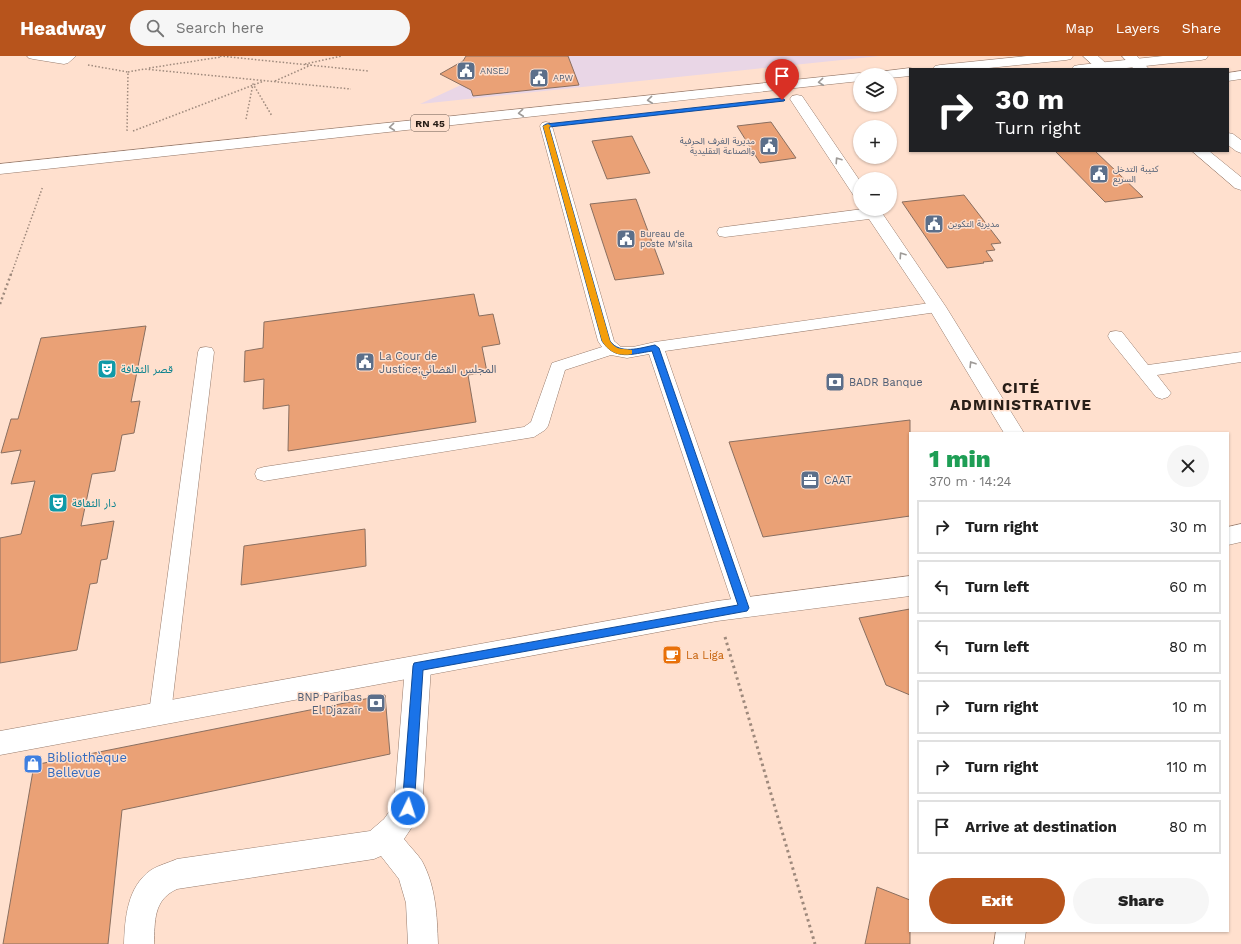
<!DOCTYPE html>
<meta charset="utf-8">
<style>
body{margin:0;font-family:"Work Sans","Noto Sans Arabic",sans-serif;background:#f6f6f6;color:#222;height:100vh;display:flex;flex-direction:column;font-size:15px;white-space:nowrap}
*{box-sizing:border-box;margin:0}
p{font-size:13px;color:#767676}
.icon{flex:none;width:22px;height:22px;fill:none;stroke:currentColor;stroke-width:2;stroke-linecap:round;stroke-linejoin:round}
.map{position:relative;flex:1;overflow:hidden}
.panel{position:absolute;left:909px;top:376px;width:320px;height:500px;display:flex;flex-direction:column;background:#fff;border-radius:0px;box-shadow:0 1px 3px #0004}
.panel>*{flex:none}
.hud{position:absolute;left:909px;top:12px;width:320px;height:84px;border-radius:0px;box-shadow:0 1px 3px #0004;background:#202124;color:#fff;overflow:hidden}
.fabs{position:absolute;left:853px;top:12px;display:grid;gap:8px}
.fabs a{display:grid;place-items:center;width:44px;height:44px;border-radius:50%;background:#fff;box-shadow:0 1px 3px #0004;font-size:20px}
.pin{position:absolute;display:grid;place-items:center;width:34px;height:34px;color:#fff;margin:-41px -17px;border-radius:50% 50% 50% 0;rotate:-45deg;box-shadow:0 0 4px #0007}
.pin .icon{rotate:45deg}
.me{position:absolute;width:44px;margin:-22px;rotate:4deg;stroke-linejoin:round;filter:drop-shadow(0 0 3px #0008)}
.turn{display:flex;align-items:center;gap:14px;height:84px;padding:0 20px;font-size:18px}
.turn .icon{width:52px;height:52px;stroke-width:2.5}
.turn b{display:block;font-size:28px;line-height:34px}
.round{display:grid;place-items:center;flex:none;width:42px;height:42px;border-radius:21px;background:#f6f6f6}
.headline{display:flex;align-items:center;justify-content:space-between;height:68px;padding:0 20px}
h1{font-size:24px;font-weight:800;line-height:30px;color:#1e9e55}
.button{display:flex;gap:8px;margin-top:auto;padding:8px 20px}
.button a{flex:1;height:46px;border-radius:24px;background:#b7541c;color:#fff;font-size:16px;font-weight:800;line-height:46px;text-align:center}
.button a+a{background:#f6f6f6;color:#222}
ul{padding:0;list-style:none}
li{display:flex;align-items:center;gap:12px;height:54px;margin:0 8px 6px;padding:0 12px;border:2px solid #e0e0e0;border-radius:0px}
li div{flex:1}
li b{display:block;font-size:15px}
li em{font-style:normal}
header{display:flex;align-items:center;gap:24px;box-sizing:border-box;height:56px;padding:0 20px;background:#b7541c;color:#fff}
header strong{font-size:19px}
nav{display:flex;gap:22px;margin-inline-start:auto;font-size:14px}
.search{width:280px;height:36px;background:#f6f6f6;display:flex;align-items:center;gap:10px;box-sizing:border-box;padding:0 14px;border-radius:22px;color:#767676;font-size:15px}
.map>svg:first-child{display:block}
.commercial{fill:#e9d6e6}
.building{fill:#eaa176;stroke:#8a6f60}
.lines{fill:none;stroke-linecap:round;stroke-linejoin:round}
.lane-casing{stroke:#987c6d;stroke-width:1}
.street-casing{stroke:#987c6d;stroke-width:1}
.secondary-casing{stroke:#987c6d;stroke-width:1}
.primary-casing{stroke:#987c6d;stroke-width:1}
.path-far2{stroke:#9e897c;stroke-width:1.5;stroke-dasharray:1.5 2;stroke-linecap:butt}
.path-far1{stroke:#9e897c;stroke-width:2.5;stroke-dasharray:2 3;stroke-linecap:butt}
.path{stroke:#9e897c;stroke-width:3;stroke-dasharray:2.5 3.5;stroke-linecap:butt}
.lane{fill:#fff;fill-rule:evenodd}
.street{fill:#fff;fill-rule:evenodd}
.secondary{fill:#fff;fill-rule:evenodd}
.primary{fill:#fff;fill-rule:evenodd}
.oneway{stroke:#9e9a97}
.route{fill:#1a73e8;stroke:#114b97}
.slow{fill:#f59e0b}
.labels{text-anchor:middle;stroke-width:3;stroke-linejoin:round;paint-order:stroke}
.far-service-label{font-size:9px;fill:#4e5e75;stroke:#ffe0ce;text-anchor:start}
.shield{fill:#ffe0ce;stroke:#68584e;stroke-width:1}
.shield-label{font-size:10px;font-weight:bold;fill:#281e17}
.service-label{font-size:11px;fill:#4e5e75;stroke:#ffe0ce;text-anchor:start}
.culture-label{font-size:11px;fill:#0d838f;stroke:#ffe0ce;text-anchor:start}
.food-label{font-size:11px;fill:#c56008;stroke:#ffe0ce;text-anchor:start}
.near-shop-label{font-size:13px;fill:#366cbe;stroke:#ffe0ce;text-anchor:start}
.district-label{font-size:15px;font-weight:bold;letter-spacing:1px;fill:#281e17;stroke:#ffe0ce}
</style>
<header>
<strong>Headway</strong>
<div class="search"><svg class="icon" aria-label="search" viewBox="0 0 24 24"><circle cx="10" cy="10" r="6"/><path d="M15 15l6 6"/></svg>Search here</div>
<nav><a>Map</a><a>Layers</a><a>Share</a></nav>
</header>
<div class="map">
<svg width="1241" height="888" viewBox="0 0 1241 888">
<rect width="100%" height="100%" fill="#ffe0ce"/>
<!-- commercial -->
<path class="commercial" d="M 497,0 L 880,0 L 420,48 L 461,29 Z"/>
<!-- building -->
<path class="building" d="M 466,0 L 568,0 L 579,29 L 473,40 L 471,34 L 440,18 L 463,5 Z
M 771,66 L 796,102 L 760,107 L 737,70 Z
M 632,80 L 650,117 L 607,123 L 592,85 Z
M 1055,95 L 1095,95 L 1143,141 L 1105,146 Z
M 964,139 L 1001,187 L 991,188 L 995,194 L 986,195 L 993,205 L 983,206 L 984,207 L 947,212 L 902,146 Z
M 636,143 L 664,218 L 615,224 L 590,148 Z
M 474,238 L 479,260 L 493,258 L 500,288 L 482,291 L 487,316 L 468,319 L 476,366 L 288,395 L 289,349 L 263,353 L 264,323 L 244,326 L 245,295 L 263,292 L 264,266 Z
M 146,270 L 131,346 L 140,345 L 134,377 L 122,379 L 115,415 L 92,418 L 81,470 L 114,465 L 107,503 L 101,504 L 97,527 L 90,528 L 77,594 L 0,607 L 0,482 L 21,478 L 35,425 L 11,428 L 21,394 L 1,397 L 11,363 L 18,363 L 41,282 Z
M 910,364 L 910,460 L 763,481 L 729,386 Z
M 365,473 L 366,510 L 241,529 L 244,490 Z
M 910,553 L 910,639 L 886,629 L 859,562 Z
M 385,639 L 390,698 L 122,754 L 108,888 L 3,888 L 34,709 Z
M 877,831 L 910,844 L 910,888 L 865,888 Z"/>
<g class="lines">
<!-- lane casing -->
<g class="lane-casing">
<path id="lane" d="M 27,0 L 76,0 L 68,7 L 64,8 L 33,3 L 29,2 Z
M 546,66 L 550,67 L 552,70 L 614,285 L 621,291 L 633,291 L 655,286 L 937,246 L 943,248 L 945,251 L 943,254 L 937,256 L 665,295 L 754,552 L 751,558 L 744,561 L 737,558 L 734,552 L 649,298 L 627,302 L 611,299 L 565,314 L 548,370 L 545,374 L 534,381 L 264,425 L 257,423 L 255,418 L 257,413 L 264,411 L 524,371 L 531,366 L 552,307 L 602,291 L 598,285 L 540,70 L 542,67 Z
M 1116,275 L 1122,276 L 1148,309 L 1241,296 L 1241,306 L 1157,319 L 1171,337 L 1168,341 L 1162,343 L 1156,341 L 1110,284 L 1108,280 L 1110,276 Z
M 206,291 L 212,292 L 214,296 L 171,657 L 168,664 L 160,667 L 152,664 L 149,657 L 198,296 L 200,292 Z"/>
</g>
<!-- street casing -->
<g class="street-casing">
<path id="street" d="M 1241,15 L 1241,23 L 1228,25 L 1228,17 Z
M 797,39 L 802,40 L 860,125 L 860,142 L 854,140 L 790,43 L 792,40 Z
M 1228,77 L 1233,78 L 1241,84 L 1241,97 L 1236,95 L 1228,89 Z
M 863,153 L 880,154 L 946,251 L 1024,377 L 1004,377 L 928,251 L 869,163 L 725,181 L 719,180 L 717,176 L 719,172 L 725,171 Z
M 418,600 L 427,603 L 431,611 L 422,752 L 414,768 L 404,783 C 409,790 417,797 422,805 C 436,831 437,860 438,888 L 408,888 L 406,847 L 399,823 L 381,800 L 374,803 L 177,833 C 153,844 155,865 154,888 L 124,888 C 125,862 127,831 151,814 C 159,809 168,807 177,803 L 370,775 L 384,763 L 394,749 L 405,611 L 409,603 Z
M 996,875 L 1026,875 L 1024,888 L 994,888 Z"/>
</g>
<!-- secondary casing -->
<g class="secondary-casing">
<path id="secondary" d="M 1083,0 L 1098,0 L 1112,13 L 1097,13 Z
M 1122,0 L 1137,0 L 1149,13 L 1134,13 Z
M 1192,95 L 1209,95 L 1241,121 L 1241,134 L 1235,132 Z
M 1241,468 L 1241,486 L 1228,489 L 1228,471 Z
M 910,520 L 910,540 L 717,565 L 0,699 L 0,675 L 717,545 Z"/>
</g>
<!-- primary casing -->
<g class="primary-casing">
<path id="primary" d="M 1027,0 L 1073,0 L 1071,3 L 1066,4 L 979,13 L 933,13 L 935,10 L 940,9 Z
M 1163,0 L 1208,0 L 1206,3 L 1201,4 L 1117,13 L 1072,13 L 1074,10 L 1079,9 Z
M 910,12 L 914,13 L 910,13 L 910,20 L 890,22 L 890,19 L 876,19 L 878,16 Z
M 860,17 L 865,19 L 860,19 L 860,25 L 0,118 L 0,108 Z"/>
</g>
<!-- path-far2 -->
<path class="path-far2" d="M 220,0 L 368,15
M 305,8 L 342,0
M 88,9 L 128,16 L 127,76
M 149,12 L 221,1
M 128,16 L 144,13 L 351,33
M 275,25 L 311,9
M 246,63 L 253,28 L 272,60
M 133,75 L 264,25
M 11,219 L 43,130"/>
<!-- path-far1 -->
<path class="path-far1" d="M 0,248 L 11,218"/>
<!-- path -->
<path class="path" d="M 725,581 L 815,888"/>
<!-- lane -->
<use href="#lane" class="lane"/>
<!-- street -->
<use href="#street" class="street"/>
<!-- secondary -->
<use href="#secondary" class="secondary"/>
<!-- primary -->
<use href="#primary" class="primary"/>
</g>
<!-- one-way arrows -->
<defs><path id="oneway-chevron" d="M-2-3.5L2.5 0L-2 3.5" fill="none" stroke-width="1.6" stroke-linecap="round" stroke-linejoin="round"/></defs>
<g class="oneway">
<use href="#oneway-chevron" transform="translate(821 26) rotate(174)"/>
<use href="#oneway-chevron" transform="translate(650 44) rotate(174)"/>
<use href="#oneway-chevron" transform="translate(521 57) rotate(174)"/>
<use href="#oneway-chevron" transform="translate(392 71) rotate(174)"/>
<use href="#oneway-chevron" transform="translate(838 104) rotate(-124)"/>
<use href="#oneway-chevron" transform="translate(902 199) rotate(-124)"/>
<use href="#oneway-chevron" transform="translate(972 308) rotate(-122)"/>
</g>
<!-- route -->
<path class="route" d="M 782,42 L 785,44 L 784,45 L 549,71 L 610,285 C 620,299 640,292 655,289 L 659,292 L 749,552 L 747,555 L 423,614 L 414,752 L 412,756 L 408,757 L 404,756 L 402,752 L 413,610 L 414,607 L 738,549 L 652,295 C 632,298 615,305 602,285 L 543,70 L 546,68 Z"/>
<!-- slow -->
<path class="slow" d="M 548,68 L 551,70 L 549,71 L 610,285 C 617,295 621,292 632,294 L 632,298 C 618,301 609,296 602,285 L 543,70 Z"/>
<!-- icons -->
<defs>
<g id="civic-square" transform="scale(1)"><rect x="-9" y="-9" width="18" height="18" rx="4" fill="#5c6f8a" stroke="#ffe0ce"/><path d="M-.6-6.5H3V-4.5H.6V-3L4-1V1h2V6H-6V1h2V-1L-.6-3ZM-1.2 2.5V6h2.4V2.5Z" fill="#fff"/></g>
<g id="theatre-square" transform="scale(1)"><rect x="-9" y="-9" width="18" height="18" rx="4" fill="#0f9aa8" stroke="#ffe0ce"/><path d="M-5-5.5Q0-4 5-5.5V0Q5 5 0 6Q-5 5-5 0ZM-3.3-2.5H-1v1.5H-3.3ZM1-2.5H3.3v1.5H1ZM-2.8 1Q0 5.5 2.8 1Z" fill="#fff"/></g>
<g id="bank-square" transform="scale(1)"><rect x="-9" y="-9" width="18" height="18" rx="4" fill="#5c6f8a" stroke="#ffe0ce"/><path d="M-6-4H6V4H-6ZM0-2.3a2.3 2.3 0 1 0 0 4.6a2.3 2.3 0 1 0 0-4.6Z" fill="#fff"/></g>
<g id="office-square" transform="scale(1)"><rect x="-9" y="-9" width="18" height="18" rx="4" fill="#5c6f8a" stroke="#ffe0ce"/><path d="M-6-3h4V-5.5h4V-3h4V5H-6ZM-1-4.5V-3h2v-1.5ZM-6 0V1H6V0Z" fill="#fff"/></g>
<g id="cafe-square" transform="scale(1)"><rect x="-9" y="-9" width="18" height="18" rx="4" fill="#e8710a" stroke="#ffe0ce"/><path d="M-5.5-4.5H6V0H3Q3 3.5 0 3.5H-2.5Q-5.5 3.5-5.5 0ZM3-3.2v2h1.7v-2ZM-6 4.5H4V6H-6Z" fill="#fff"/></g>
<g id="shop-square" transform="scale(1)"><rect x="-9" y="-9" width="18" height="18" rx="4" fill="#3f7fe0" stroke="#ffe0ce"/><path d="M-5-2.5h2.3a2.7 3.5 0 0 1 5.4 0H5L5.5 6h-11ZM-1.5-2.5h3a1.5 2.3 0 0 0-3 0Z" fill="#fff"/></g>
</defs>
<g fill-rule="evenodd">
<use href="#civic-square" x="466" y="15"/>
<use href="#civic-square" x="539" y="22"/>
<use href="#civic-square" x="769" y="90"/>
<use href="#civic-square" x="1099" y="118"/>
<use href="#civic-square" x="934" y="168"/>
<use href="#civic-square" x="626" y="183"/>
<use href="#civic-square" x="365" y="306"/>
<use href="#theatre-square" x="107" y="313"/>
<use href="#bank-square" x="835" y="326"/>
<use href="#office-square" x="810" y="424"/>
<use href="#theatre-square" x="58" y="447"/>
<use href="#cafe-square" x="672" y="599"/>
<use href="#bank-square" x="376" y="647"/>
<use href="#shop-square" x="33" y="708"/>
</g>
<g class="labels">
<!-- far-service labels -->
<g class="far-service-label">
<text x="480" y="18">ANSEJ</text>
<text x="553" y="25">APW</text>
<text x="755" y="88" text-anchor="end">مديرية الغرف الحرفية<tspan x="755" dy="10">والصناعة التقليدية</tspan></text>
<text x="1113" y="116">كتيبة التدخل<tspan x="1113" dy="10">السريع</tspan></text>
<text x="948" y="171">مديرية التكوين</text>
<text x="640" y="181">Bureau de<tspan x="640" dy="10">poste M'sila</tspan></text>
</g>
<!-- shield labels -->
<rect class="shield" x="411" y="59" width="38" height="16" rx="3"/>
<g class="shield-label">
<text x="430" y="71">RN 45</text>
</g>
<!-- service labels -->
<g class="service-label">
<text x="379" y="304">La Cour de<tspan x="379" dy="13">Justice;المجلس القضائي</tspan></text>
<text x="849" y="330">BADR Banque</text>
<text x="824" y="428">CAAT</text>
<text x="362" y="645" text-anchor="end">BNP Paribas<tspan x="362" dy="13">El Djazaïr</tspan></text>
</g>
<!-- culture labels -->
<g class="culture-label">
<text x="121" y="317">قصر الثقافة</text>
<text x="72" y="451">دار الثقاقة</text>
</g>
<!-- food labels -->
<g class="food-label">
<text x="686" y="603">La Liga</text>
</g>
<!-- near-shop labels -->
<g class="near-shop-label">
<text x="47" y="706">Bibliothèque<tspan x="47" dy="15">Bellevue</tspan></text>
</g>
<!-- district labels -->
<g class="district-label">
<text x="1021" y="337">CITÉ<tspan x="1021" dy="17">ADMINISTRATIVE</tspan></text>
</g>
</g>
</svg>
<div class="fabs">
<a><svg class="icon" aria-label="layers" viewBox="0 0 24 24"><path d="M12 4l9 5-9 5-9-5zM3 14l9 5 9-5"/></svg></a>
<a>+</a>
<a>−</a>
</div>
<div class="pin" style="left:782px;top:44px;background:#d93025"><svg class="icon" aria-label="arrive" viewBox="0 0 24 24"><path d="M6 21V4h12l-3 4 3 4H6"/></svg></div>
<svg class="me" style="left:408px;top:752px" viewBox="-20 -20 40 40"><circle r="17" fill="#1a73e8" stroke="#fff" stroke-width="3"/><path d="M0-11L8 9 0 5-8 9z" fill="#fff"/></svg>
<div class="hud">
<div class="turn"><svg class="icon" aria-label="right" viewBox="0 0 24 24"><path d="M7 20v-9h11M14 6l5 5-5 5"/></svg><div><b>30 m</b>Turn right</div></div>
</div>
<section class="panel">
<div class="headline"><div><h1>1 min</h1><p>370 m · 14:24</p></div><a class="round"><svg class="icon" aria-label="close" viewBox="0 0 24 24"><path d="M6 6l12 12M18 6L6 18"/></svg></a></div>
<ul>
<li><svg class="icon" aria-label="right" viewBox="0 0 24 24"><path d="M7 20v-9h11M14 6l5 5-5 5"/></svg><div><b>Turn right</b></div><em>30 m</em></li>
<li><svg class="icon" aria-label="left" viewBox="0 0 24 24"><path d="M17 20v-9H6M10 6l-5 5 5 5"/></svg><div><b>Turn left</b></div><em>60 m</em></li>
<li><svg class="icon" aria-label="left" viewBox="0 0 24 24"><path d="M17 20v-9H6M10 6l-5 5 5 5"/></svg><div><b>Turn left</b></div><em>80 m</em></li>
<li><svg class="icon" aria-label="right" viewBox="0 0 24 24"><path d="M7 20v-9h11M14 6l5 5-5 5"/></svg><div><b>Turn right</b></div><em>10 m</em></li>
<li><svg class="icon" aria-label="right" viewBox="0 0 24 24"><path d="M7 20v-9h11M14 6l5 5-5 5"/></svg><div><b>Turn right</b></div><em>110 m</em></li>
<li><svg class="icon" aria-label="arrive" viewBox="0 0 24 24"><path d="M6 21V4h12l-3 4 3 4H6"/></svg><div><b>Arrive at destination</b></div><em>80 m</em></li>
</ul>
<div class="button"><a>Exit</a><a>Share</a></div>
</section>
</div>
